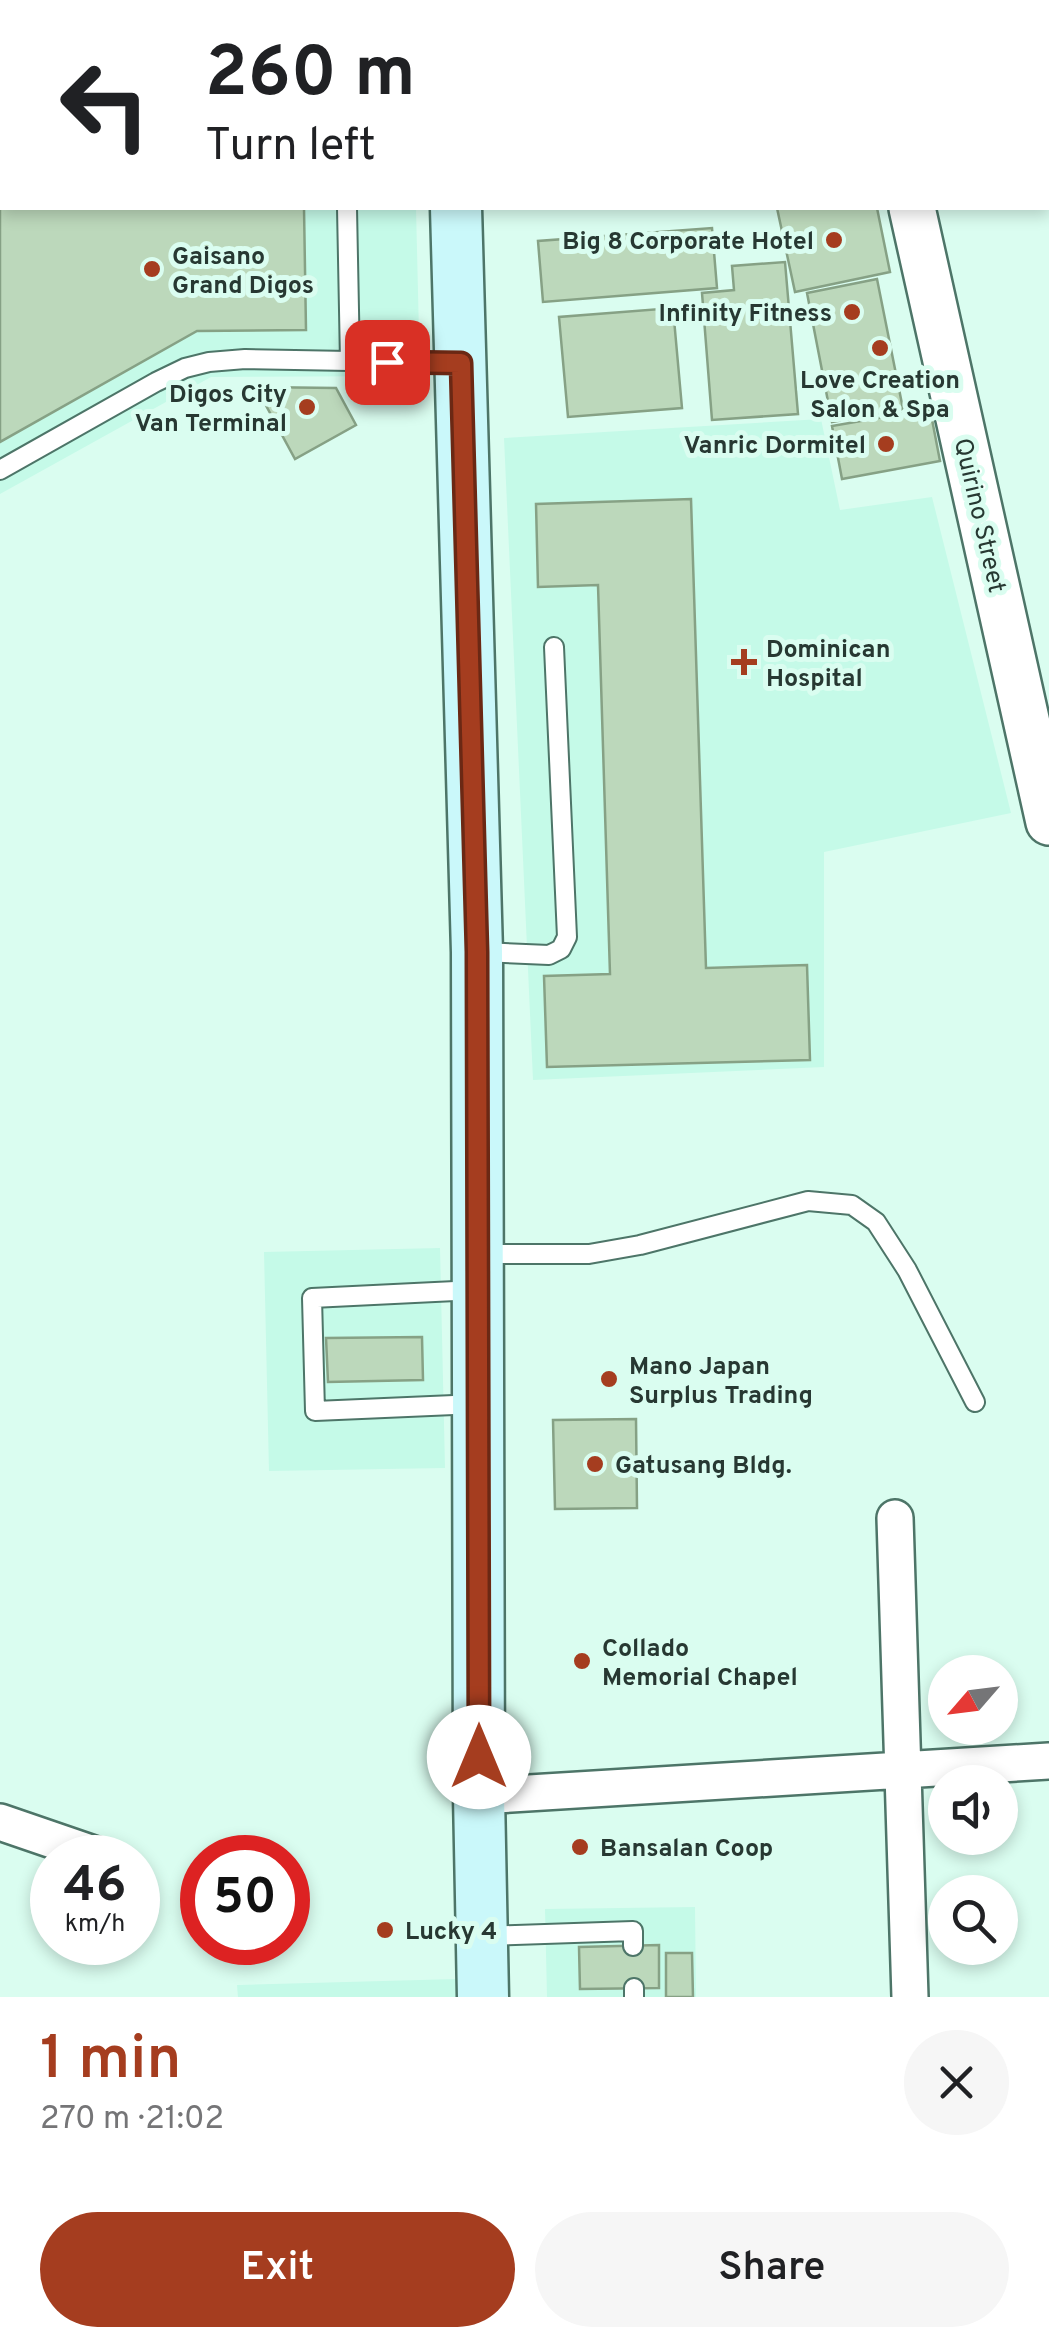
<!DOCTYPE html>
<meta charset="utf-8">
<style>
body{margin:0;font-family:Overpass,sans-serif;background:#f6f6f6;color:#202124;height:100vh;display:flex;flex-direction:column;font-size:38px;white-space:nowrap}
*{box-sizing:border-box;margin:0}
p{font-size:32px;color:#757577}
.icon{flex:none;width:55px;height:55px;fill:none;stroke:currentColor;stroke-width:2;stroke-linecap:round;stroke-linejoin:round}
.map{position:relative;height:1997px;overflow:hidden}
.panel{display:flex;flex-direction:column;background:#fff;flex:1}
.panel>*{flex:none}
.guide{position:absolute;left:0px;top:0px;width:1050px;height:210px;box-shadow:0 5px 15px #0003;background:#fff;color:#202124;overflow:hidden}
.needle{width:65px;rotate:242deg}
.fabs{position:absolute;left:928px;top:1655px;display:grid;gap:20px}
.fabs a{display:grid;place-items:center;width:90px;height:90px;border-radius:50%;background:#fff;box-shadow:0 5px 15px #0003;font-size:50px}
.speed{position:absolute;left:30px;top:1835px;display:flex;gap:20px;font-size:50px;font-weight:700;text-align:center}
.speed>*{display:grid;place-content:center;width:130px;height:130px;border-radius:50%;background:#fff;box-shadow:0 5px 15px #0003;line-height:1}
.speed small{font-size:25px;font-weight:400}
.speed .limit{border:15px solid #d22;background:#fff;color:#111}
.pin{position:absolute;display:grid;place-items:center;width:85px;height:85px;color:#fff;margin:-42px;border-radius:20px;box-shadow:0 5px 15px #0006}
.me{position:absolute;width:110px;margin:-55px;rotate:0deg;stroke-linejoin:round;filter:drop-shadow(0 0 8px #0008)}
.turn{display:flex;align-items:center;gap:35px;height:210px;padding:0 40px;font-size:45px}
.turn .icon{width:130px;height:130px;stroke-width:2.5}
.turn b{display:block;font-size:70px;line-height:85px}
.round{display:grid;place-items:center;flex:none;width:105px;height:105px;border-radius:52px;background:#f6f6f6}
.summary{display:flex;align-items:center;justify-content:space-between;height:170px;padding:0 40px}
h1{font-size:60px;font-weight:600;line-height:75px;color:#a53d1f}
.primary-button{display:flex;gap:20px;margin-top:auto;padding:20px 40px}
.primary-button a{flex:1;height:115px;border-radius:60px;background:#a53d1f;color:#fff;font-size:40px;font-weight:600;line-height:115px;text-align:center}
.primary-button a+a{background:#f6f6f6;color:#202124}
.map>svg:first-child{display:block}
.built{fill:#c5fae8}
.building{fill:#bcd8bb;stroke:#86a185;stroke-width:2.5}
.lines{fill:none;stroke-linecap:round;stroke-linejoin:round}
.service-casing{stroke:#4d7568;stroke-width:22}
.minor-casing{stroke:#4d7568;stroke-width:40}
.tertiary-casing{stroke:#4d7568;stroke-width:50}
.secondary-casing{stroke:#4d7568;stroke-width:55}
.service{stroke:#fff;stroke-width:18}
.minor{stroke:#fff;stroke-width:35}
.tertiary{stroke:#fff;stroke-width:45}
.secondary{stroke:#caf8fa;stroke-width:50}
.route-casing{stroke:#6b2814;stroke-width:25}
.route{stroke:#a53d1f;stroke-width:18}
.poi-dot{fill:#a53d1f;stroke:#dafdf0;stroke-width:4}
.labels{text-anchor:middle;stroke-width:10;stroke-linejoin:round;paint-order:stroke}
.poi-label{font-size:25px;font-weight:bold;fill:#273832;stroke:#dafdf0;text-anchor:start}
.street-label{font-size:25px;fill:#273832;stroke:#dafdf0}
</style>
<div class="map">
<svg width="1049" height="1997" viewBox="0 0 1049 1997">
<rect width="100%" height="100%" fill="#dafdf0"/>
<!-- built -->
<path class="built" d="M 0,0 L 412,0 L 412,2 L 2,2 L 2,208 L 416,208 L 420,376 L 211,377 L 0,494 Z
M 821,419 L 840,510 L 932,497 L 1011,813 L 824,852 L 824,1067 L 533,1080 L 504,438 Z
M 440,1248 L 445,1468 L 269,1471 L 264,1252 Z
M 695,1907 L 696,1997 L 547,1997 L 545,1909 Z
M 457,1979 L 457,1997 L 238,1997 L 237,1985 Z"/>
<!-- building -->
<path class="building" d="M 136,0 L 302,0 L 302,2 L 131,2 Z
M 714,0 L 819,0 L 820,2 L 716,2 Z
M 2,75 L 2,208 L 304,208 L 306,330 L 197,331 L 0,442 L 0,77 Z
M 777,208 L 877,208 L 890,272 L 795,292 Z
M 712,228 L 717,288 L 543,302 L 538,241 Z
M 785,262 L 798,414 L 712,420 L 702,293 L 734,290 L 732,266 Z
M 877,279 L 903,409 L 832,422 L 807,293 Z
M 673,308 L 682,408 L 568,417 L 559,317 Z
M 256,387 L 336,388 L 356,425 L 295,459 Z
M 930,409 L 940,461 L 842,479 L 832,426 Z
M 691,499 L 706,968 L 807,965 L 810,1060 L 547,1067 L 544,976 L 610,974 L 598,585 L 538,587 L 536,504 Z
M 422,1337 L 423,1380 L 328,1382 L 326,1338 Z
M 636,1419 L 637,1508 L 555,1509 L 553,1420 Z
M 659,1945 L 659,1988 L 580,1989 L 579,1947 Z
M 666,1953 L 692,1953 L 693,1997 L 666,1997 Z"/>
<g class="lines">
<!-- service casing -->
<g class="service-casing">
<path id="service" d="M 343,0 L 343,2
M 657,0 L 658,2
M 43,2 L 48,0
M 537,2 L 542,0
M 635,2 L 641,0
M 0,26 L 2,25
M 347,208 L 350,361
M 0,470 L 156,382 L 185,368 L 209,362 L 245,359 L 458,363
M 482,952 L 549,955 L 561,949 L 567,937 L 554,647
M 482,1254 L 589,1254 L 640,1245 L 808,1201 L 852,1205 L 876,1222 L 907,1270 L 975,1402
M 476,1290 L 312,1298 L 315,1411 L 477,1404
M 484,1936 L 633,1931 L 633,1946
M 634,1988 L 634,1997"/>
</g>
<!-- minor casing -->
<g class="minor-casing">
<path id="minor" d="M 895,1518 L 910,1997
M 479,1796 L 1049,1761
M 0,1822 L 105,1858"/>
</g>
<!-- tertiary casing -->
<g class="tertiary-casing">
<path id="tertiary" d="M 851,0 L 852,2
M 912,208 L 1049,822"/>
</g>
<!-- secondary casing -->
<g class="secondary-casing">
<path id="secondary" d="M 451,0 L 451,2
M 456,208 L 477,952 L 479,1796 L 483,1997"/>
</g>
<!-- service -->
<use href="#service" class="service"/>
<!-- minor -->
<use href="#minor" class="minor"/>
<!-- tertiary -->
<use href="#tertiary" class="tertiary"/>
<!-- secondary -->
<use href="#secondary" class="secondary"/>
</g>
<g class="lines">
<!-- route casing -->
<g class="route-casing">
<path id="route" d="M 387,362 L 461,363 L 477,952 L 479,1757"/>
</g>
<!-- route -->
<use href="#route" class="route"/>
</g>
<!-- markers -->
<g class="poi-dot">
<circle cx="834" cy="240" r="10"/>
<circle cx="152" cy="269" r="10"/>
<circle cx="852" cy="312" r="10"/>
<circle cx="880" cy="348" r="10"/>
<circle cx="307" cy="407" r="10"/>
<circle cx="886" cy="444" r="10"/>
<path d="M739 647h10v10h10v10h-10v10h-10v-10h-10v-10h10z"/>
<circle cx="609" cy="1379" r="10"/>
<circle cx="595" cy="1464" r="10"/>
<circle cx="582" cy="1661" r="10"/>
<circle cx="580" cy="1847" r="10"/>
<circle cx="385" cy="1930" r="10"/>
</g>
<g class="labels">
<!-- poi labels -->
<g class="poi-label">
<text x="814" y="249" text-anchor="end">Big 8 Corporate Hotel</text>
<text x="172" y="264">Gaisano<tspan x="172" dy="29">Grand Digos</tspan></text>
<text x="832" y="321" text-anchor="end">Infinity Fitness</text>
<text x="880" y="388" text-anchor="middle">Love Creation<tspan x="880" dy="29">Salon &amp; Spa</tspan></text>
<text x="287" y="402" text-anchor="end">Digos City<tspan x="287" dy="29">Van Terminal</tspan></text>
<text x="866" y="453" text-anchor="end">Vanric Dormitel</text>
<text x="766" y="657">Dominican<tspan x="766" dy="29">Hospital</tspan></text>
<text x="629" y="1374">Mano Japan<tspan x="629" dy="29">Surplus Trading</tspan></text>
<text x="615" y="1473">Gatusang Bldg.</text>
<text x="602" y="1656">Collado<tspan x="602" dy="29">Memorial Chapel</tspan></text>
<text x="600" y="1856">Bansalan Coop</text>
<text x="405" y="1939">Lucky 4</text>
</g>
<!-- street labels -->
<g class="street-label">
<text transform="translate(981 515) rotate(77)" y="9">Quirino Street</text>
</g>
</g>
</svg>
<div class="fabs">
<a><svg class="needle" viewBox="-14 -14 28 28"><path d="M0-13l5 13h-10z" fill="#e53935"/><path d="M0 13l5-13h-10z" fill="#757577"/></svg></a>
<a><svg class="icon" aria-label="sound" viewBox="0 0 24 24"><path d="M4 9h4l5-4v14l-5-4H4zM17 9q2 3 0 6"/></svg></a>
<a><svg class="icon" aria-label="search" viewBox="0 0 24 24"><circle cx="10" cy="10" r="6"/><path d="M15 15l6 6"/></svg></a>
</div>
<div class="speed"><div>46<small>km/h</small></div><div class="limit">50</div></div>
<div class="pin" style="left:387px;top:362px;background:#d93025"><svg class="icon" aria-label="arrive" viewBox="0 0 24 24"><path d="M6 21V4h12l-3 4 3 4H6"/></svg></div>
<svg class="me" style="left:479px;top:1757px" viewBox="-20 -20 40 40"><circle r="19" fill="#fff"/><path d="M0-13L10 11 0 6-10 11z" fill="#a53d1f"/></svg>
<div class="guide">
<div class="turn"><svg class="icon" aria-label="left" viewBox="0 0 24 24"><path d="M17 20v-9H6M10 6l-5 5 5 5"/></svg><div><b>260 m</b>Turn left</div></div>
</div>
</div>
<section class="panel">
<div class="summary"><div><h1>1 min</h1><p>270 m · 21:02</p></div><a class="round"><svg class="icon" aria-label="close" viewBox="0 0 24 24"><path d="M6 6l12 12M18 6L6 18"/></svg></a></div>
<div class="primary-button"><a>Exit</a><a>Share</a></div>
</section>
